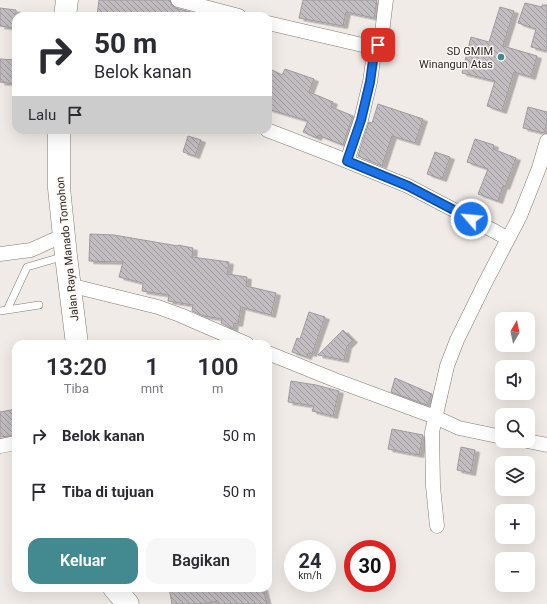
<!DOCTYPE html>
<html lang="id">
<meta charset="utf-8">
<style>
body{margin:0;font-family:Roboto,sans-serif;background:#f7f7f7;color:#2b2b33;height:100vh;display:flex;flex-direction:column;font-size:15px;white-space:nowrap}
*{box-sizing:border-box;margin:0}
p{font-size:13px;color:#7c7c81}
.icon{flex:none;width:22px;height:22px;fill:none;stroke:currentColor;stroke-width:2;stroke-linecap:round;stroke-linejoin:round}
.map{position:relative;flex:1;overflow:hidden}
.panel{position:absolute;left:12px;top:340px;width:260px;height:252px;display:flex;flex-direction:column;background:#fff;border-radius:12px;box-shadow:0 4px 16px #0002}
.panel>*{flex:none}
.guide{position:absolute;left:12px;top:12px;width:260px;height:122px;border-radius:12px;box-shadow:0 4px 16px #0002;background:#fff;color:#2b2b33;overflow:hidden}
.needle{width:26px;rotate:9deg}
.fabs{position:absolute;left:495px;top:312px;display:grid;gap:8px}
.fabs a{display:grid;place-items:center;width:40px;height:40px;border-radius:8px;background:#fff;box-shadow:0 4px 16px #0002;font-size:20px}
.speed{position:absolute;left:284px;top:540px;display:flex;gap:8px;font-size:20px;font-weight:700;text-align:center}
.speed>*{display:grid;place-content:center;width:52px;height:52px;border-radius:50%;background:#fff;box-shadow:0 4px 16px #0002;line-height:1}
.speed small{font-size:10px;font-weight:400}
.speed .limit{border:6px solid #d22;background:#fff;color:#111}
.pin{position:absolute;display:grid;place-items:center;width:34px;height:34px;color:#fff;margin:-17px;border-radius:8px;box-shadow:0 2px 6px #0006}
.me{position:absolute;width:44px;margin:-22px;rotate:297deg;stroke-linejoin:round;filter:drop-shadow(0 0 3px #0008)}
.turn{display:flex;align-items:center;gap:14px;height:84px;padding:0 16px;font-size:18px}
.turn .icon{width:52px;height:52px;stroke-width:2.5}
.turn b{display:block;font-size:28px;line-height:34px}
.then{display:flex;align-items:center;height:38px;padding:0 16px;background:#0003;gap:8px;font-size:15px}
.eta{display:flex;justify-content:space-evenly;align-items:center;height:68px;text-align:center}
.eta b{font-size:24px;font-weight:600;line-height:28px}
.button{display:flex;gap:8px;margin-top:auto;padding:8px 16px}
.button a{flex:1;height:46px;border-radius:12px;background:#438a90;color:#fff;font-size:16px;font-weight:600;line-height:46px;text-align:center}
.button a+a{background:#f7f7f7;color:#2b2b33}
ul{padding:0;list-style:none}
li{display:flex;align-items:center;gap:12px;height:56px;padding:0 16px}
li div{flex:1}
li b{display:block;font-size:15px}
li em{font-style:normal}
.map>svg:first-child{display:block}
.building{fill:url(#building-back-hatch);stroke:#9f9a9e;filter:url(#shadow)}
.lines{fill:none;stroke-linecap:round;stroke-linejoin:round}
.lane-casing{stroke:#817c79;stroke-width:8}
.street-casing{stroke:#817c79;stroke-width:15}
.highway-casing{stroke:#817c79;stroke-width:23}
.lane{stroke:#fff;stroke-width:7}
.street{stroke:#fff;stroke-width:14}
.highway{stroke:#fff;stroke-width:22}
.route-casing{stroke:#114b97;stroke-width:10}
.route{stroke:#1a73e8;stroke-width:7}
.poi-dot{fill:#438a90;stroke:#fef9f5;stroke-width:1.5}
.labels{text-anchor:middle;stroke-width:3;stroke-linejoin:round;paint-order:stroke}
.poi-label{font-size:11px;fill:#2c2a29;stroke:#fef9f5;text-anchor:end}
.street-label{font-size:11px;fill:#2c2a29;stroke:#fef9f5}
</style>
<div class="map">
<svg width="547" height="604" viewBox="0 0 547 604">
<defs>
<pattern id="building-back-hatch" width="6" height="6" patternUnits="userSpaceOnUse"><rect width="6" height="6" fill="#c2bdc1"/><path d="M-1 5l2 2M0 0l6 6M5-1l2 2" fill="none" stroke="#9e9a9d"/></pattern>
<filter id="shadow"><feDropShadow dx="4.5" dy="2.5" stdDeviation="0" flood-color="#0004"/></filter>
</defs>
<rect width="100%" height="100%" fill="#f1ebe7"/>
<!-- building -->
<path class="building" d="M 99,0 L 170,0 L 172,6 L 175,8 L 206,16 L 97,16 Z
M 303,0 L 377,0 L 374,18 L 346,12 L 343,26 L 299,18 Z
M 525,3 L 542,7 L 542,5 L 547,5 L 547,51 L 531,47 L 536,29 L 518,23 Z
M 500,7 L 514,11 L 503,46 L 537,56 L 531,77 L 514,72 L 502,111 L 487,106 L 495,81 L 462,73 L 471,37 L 489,42 Z
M 0,8 L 16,10 L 16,28 L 0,26 Z
M 0,59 L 16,60 L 16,84 L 0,82 Z
M 268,68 L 282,75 L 285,69 L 314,79 L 309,92 L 333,102 L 331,107 L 353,116 L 343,145 L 318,135 L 317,138 L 303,132 L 308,121 L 268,109 Z
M 378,104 L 423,119 L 415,143 L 392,136 L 382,166 L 358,156 L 369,122 L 372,123 Z
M 528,107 L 547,112 L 547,122 L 544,133 L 523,128 Z
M 188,136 L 201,140 L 195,156 L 183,152 Z
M 475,139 L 494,145 L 493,149 L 516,158 L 505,187 L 503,186 L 498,201 L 478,194 L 488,169 L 467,162 Z
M 435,152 L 450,157 L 442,179 L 427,174 Z
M 90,234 L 114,235 L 178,246 L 178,245 L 193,248 L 192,257 L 229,262 L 227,274 L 247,277 L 246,286 L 276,293 L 271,315 L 241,307 L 238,324 L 234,323 L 233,329 L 221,323 L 222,319 L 204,316 L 192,311 L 193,305 L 168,301 L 169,295 L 142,291 L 143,283 L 119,277 L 123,262 L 89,261 Z
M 309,312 L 325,317 L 312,354 L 308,353 L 307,357 L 292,352 L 297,338 L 300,339 Z
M 343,330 L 353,340 L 347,346 L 344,360 L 318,355 Z
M 395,378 L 432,394 L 427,405 L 391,392 Z
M 291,381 L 316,385 L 339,391 L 333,416 L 312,411 L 314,406 L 288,402 Z
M 16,409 L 16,435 L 0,437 L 0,412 Z
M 392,429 L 423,435 L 419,455 L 388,449 Z
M 461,447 L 475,450 L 471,473 L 457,470 Z
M 169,588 L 263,588 L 267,604 L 218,604 L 218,601 L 199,604 L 172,604 Z"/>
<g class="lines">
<!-- lane casing -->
<g class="lane-casing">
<path id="lane" d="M 7,310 L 39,305
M 0,311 L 7,310 L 27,267 L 65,256"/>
</g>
<!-- street casing -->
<g class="street-casing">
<path id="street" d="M 178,0 L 239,16
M 268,23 L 371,47 L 378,45 L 381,41 L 386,0
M 267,130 L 332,155 L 408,186 L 496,232 L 508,239
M 347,161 L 361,120 L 370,82 L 375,46
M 0,254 L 31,250 L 64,235
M 69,285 L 158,307 L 180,315 L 247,344
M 268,353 L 335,380 L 435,417 L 459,428 L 502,437
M 527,441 L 547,445
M 0,446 L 16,443
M 437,526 L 433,486 L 432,432 L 447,366 L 457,340 L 485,283 L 520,216 L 539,168 L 547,141"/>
</g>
<!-- highway casing -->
<g class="highway-casing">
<path id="highway" d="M 65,16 L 67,0
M 59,130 L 59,188 L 66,256 L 77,344
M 114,588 L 128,604"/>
</g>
<!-- lane -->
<use href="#lane" class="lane"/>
<!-- street -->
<use href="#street" class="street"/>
<!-- highway -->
<use href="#highway" class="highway"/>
</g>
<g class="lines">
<!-- route casing -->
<g class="route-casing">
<path id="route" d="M 378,45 L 375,46 L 370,82 L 361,120 L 347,161 L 408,186 L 471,219"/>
</g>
<!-- route -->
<use href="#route" class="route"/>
</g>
<!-- markers -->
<circle class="poi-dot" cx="501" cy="57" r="4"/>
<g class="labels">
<!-- poi labels -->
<g class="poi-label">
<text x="493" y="55">SD GMIM<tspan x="493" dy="13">Winangun Atas</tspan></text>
</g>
<!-- street labels -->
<g class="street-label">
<text transform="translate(67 249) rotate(-96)" y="4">Jalan Raya Manado Tomohon</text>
</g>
</g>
</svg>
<div class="fabs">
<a><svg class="needle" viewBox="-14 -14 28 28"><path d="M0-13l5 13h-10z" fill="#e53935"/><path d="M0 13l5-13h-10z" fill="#7c7c81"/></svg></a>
<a><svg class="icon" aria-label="sound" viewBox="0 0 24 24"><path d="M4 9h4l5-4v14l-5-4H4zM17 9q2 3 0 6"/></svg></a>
<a><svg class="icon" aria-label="search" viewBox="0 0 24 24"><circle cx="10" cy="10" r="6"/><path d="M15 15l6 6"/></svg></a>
<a><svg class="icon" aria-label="layers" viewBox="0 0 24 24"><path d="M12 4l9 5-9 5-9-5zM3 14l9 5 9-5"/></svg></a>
<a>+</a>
<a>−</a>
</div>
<div class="speed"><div>24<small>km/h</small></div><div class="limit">30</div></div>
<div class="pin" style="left:378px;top:45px;background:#d93025"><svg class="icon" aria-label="arrive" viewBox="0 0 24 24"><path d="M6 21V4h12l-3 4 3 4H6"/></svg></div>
<svg class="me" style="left:471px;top:219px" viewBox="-20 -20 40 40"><circle r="17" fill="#1a73e8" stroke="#fff" stroke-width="3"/><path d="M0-11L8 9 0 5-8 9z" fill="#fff"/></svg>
<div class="guide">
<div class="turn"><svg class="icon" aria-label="right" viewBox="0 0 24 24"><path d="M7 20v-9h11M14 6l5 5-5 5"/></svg><div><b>50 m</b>Belok kanan</div></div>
<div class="then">Lalu<svg class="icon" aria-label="arrive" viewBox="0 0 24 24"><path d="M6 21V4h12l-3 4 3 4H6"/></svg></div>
</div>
<section class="panel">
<div class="eta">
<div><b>13:20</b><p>Tiba</p></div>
<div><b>1</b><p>mnt</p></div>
<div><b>100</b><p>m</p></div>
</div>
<ul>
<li><svg class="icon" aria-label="right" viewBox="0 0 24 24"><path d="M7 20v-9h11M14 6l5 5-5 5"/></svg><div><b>Belok kanan</b></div><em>50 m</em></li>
<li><svg class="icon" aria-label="arrive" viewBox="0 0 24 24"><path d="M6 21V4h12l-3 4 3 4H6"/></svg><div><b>Tiba di tujuan</b></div><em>50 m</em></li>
</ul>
<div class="button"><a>Keluar</a><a>Bagikan</a></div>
</section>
</div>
